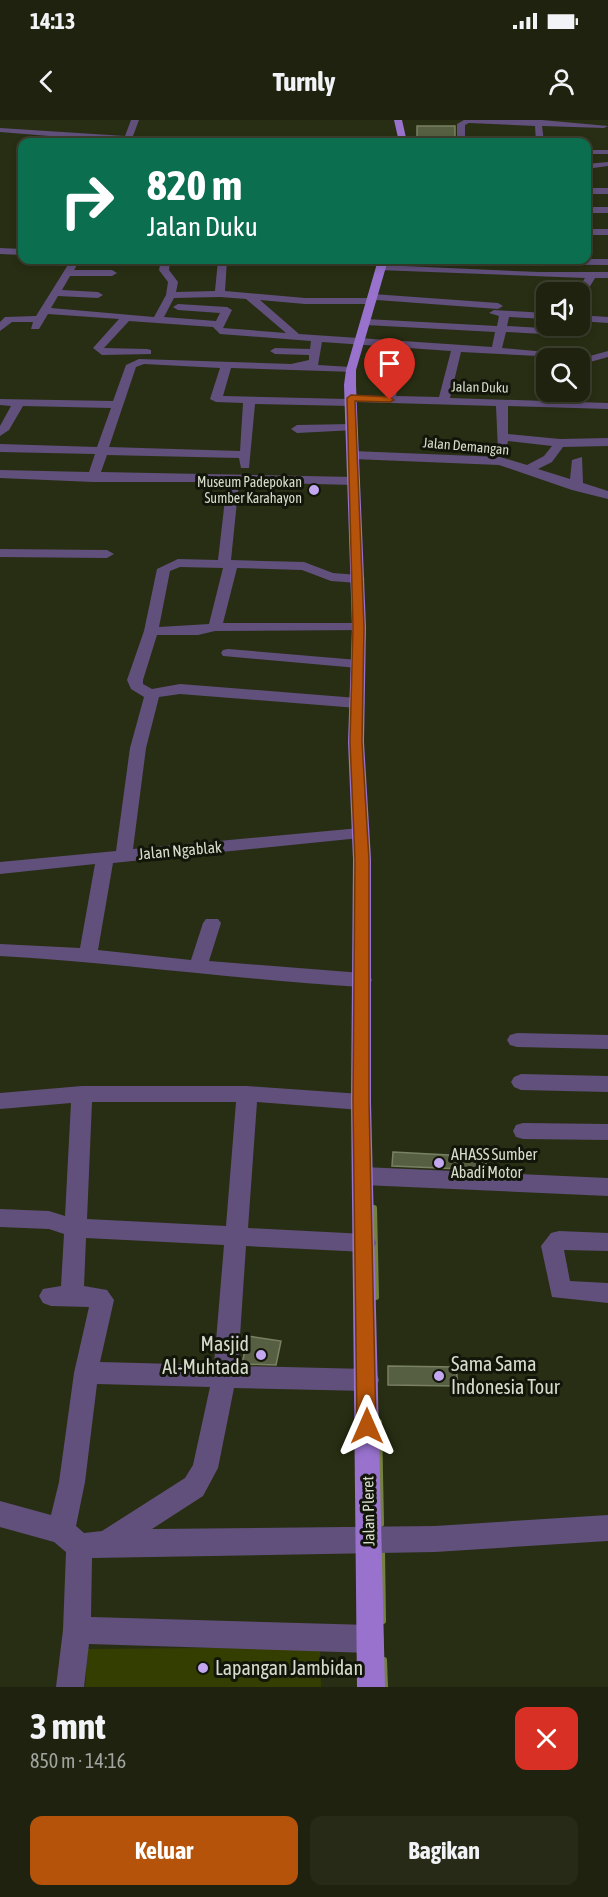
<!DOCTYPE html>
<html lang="id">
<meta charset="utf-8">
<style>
body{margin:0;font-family:"Asap Condensed",sans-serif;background:#262a17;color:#f1f3f6;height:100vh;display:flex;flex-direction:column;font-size:22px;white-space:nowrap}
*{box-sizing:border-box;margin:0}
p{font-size:20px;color:#a1a49e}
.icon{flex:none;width:33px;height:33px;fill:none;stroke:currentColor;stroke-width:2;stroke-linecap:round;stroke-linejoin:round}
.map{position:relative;height:1567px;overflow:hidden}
.drawer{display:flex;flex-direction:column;background:#1e220e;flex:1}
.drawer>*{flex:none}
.top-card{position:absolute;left:18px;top:18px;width:573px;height:126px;border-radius:12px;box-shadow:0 3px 9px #0003,0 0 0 2px #3c3f2e;background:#0b6e4f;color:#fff;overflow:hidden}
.tools{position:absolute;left:536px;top:162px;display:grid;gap:12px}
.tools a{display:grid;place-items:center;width:54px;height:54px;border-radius:12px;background:#1e220e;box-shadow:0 3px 9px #0003,0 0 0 2px #3c3f2e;font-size:30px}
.pin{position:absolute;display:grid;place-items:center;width:51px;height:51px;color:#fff;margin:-62px -26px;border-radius:50% 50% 50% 0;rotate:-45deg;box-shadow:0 0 6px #0007}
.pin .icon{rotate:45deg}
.me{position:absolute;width:66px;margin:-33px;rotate:0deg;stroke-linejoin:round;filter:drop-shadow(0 0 4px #0008)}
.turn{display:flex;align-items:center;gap:21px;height:126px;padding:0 30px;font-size:27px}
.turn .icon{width:78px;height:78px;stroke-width:2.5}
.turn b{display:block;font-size:42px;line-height:51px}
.round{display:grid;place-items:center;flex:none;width:63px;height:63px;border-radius:12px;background:#262a17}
.head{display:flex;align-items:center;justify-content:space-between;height:102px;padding:0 30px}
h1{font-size:36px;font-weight:700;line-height:45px}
.button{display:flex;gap:12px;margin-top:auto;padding:12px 30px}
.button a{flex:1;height:69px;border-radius:12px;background:#b45309;color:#fff;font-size:24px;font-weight:700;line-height:69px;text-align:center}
.button a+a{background:#262a17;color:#f1f3f6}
.status{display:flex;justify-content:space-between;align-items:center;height:42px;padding:0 30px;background:#1e220e;direction:ltr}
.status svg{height:16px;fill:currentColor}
header{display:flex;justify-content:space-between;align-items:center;height:78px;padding:0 30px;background:#1e220e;font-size:27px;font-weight:700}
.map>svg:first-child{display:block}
.green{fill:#333e00}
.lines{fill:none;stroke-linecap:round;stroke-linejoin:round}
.stream{stroke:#758143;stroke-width:6}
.building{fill:#575f42;stroke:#798163;stroke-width:1.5}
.minor{fill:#61507c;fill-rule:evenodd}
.major{fill:#9872cd;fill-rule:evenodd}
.route{fill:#b45309;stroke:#753606;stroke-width:1.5}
.poi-dot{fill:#c4a7f1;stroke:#121509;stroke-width:2}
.labels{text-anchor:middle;stroke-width:6;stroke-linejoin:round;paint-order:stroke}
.far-street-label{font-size:14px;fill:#d7dccc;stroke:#121509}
.far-poi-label{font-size:14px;fill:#d7dccc;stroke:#121509;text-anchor:end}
.street-label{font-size:16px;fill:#d7dccc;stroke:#121509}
.poi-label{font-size:16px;fill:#d7dccc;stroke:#121509;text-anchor:start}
.near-poi-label{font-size:20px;fill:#d7dccc;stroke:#121509;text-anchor:start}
</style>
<div class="status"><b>14:13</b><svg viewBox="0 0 49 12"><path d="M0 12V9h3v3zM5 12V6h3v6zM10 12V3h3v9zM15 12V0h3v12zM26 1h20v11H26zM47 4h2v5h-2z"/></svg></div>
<header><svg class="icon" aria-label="back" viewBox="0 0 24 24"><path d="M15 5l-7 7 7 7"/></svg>Turnly<svg class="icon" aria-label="person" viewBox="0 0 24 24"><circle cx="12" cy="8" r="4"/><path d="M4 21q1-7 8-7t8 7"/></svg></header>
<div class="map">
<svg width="608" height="1567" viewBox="0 0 608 1567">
<rect width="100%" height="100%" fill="#282e13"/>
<!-- green -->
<path class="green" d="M 320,1527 L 321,1567 L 85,1567 L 88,1529 Z"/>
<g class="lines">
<!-- stream -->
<path class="stream" d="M 374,1088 L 376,1177
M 379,1302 L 381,1404
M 382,1431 L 383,1501
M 384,1540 L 385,1567"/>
</g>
<!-- building -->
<path class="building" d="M 417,6 L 455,6 L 455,22 L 417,22 Z
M 393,1032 L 486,1037 L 486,1050 L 392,1046 Z
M 248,1216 L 281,1221 L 276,1245 L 242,1244 Z
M 388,1246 L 456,1247 L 458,1266 L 388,1265 Z"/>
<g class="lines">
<!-- minor -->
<path class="minor" d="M 131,0 L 139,0 L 133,16 L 272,20 L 276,22 L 123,22 L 0,12 L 0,8 L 125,16 Z
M 464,0 L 542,0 L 608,6 L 604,8 L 542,6 L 544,22 L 536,22 L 535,6 L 469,3 L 465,5 L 465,22 L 457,22 L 457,4 Z
M 586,30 L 608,30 L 608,34 L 586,34 Z
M 608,42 L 608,46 L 586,49 L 586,44 Z
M 586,68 L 608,68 L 608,74 L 586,74 Z
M 586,87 L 608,87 L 608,93 L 586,93 Z
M 586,109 L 608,109 L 608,115 L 586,115 Z
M 0,128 L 22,129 L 22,135 L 0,134 Z
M 586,139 L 608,139 L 608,145 L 490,144 L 485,141 Z
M 71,140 L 80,140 L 74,150 L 112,150 L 117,153 L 112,156 L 70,156 L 62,170 L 98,172 L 103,175 L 98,178 L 58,176 L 51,188 L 154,197 L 166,175 L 168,162 L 159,150 L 161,140 L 170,140 L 169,150 L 178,162 L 176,172 L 215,171 L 218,140 L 227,140 L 225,171 L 305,178 L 369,178 L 373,174 L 498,183 L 503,186 L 498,189 L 377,180 L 372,184 L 305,184 L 260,180 L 299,214 L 492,227 L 495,212 L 366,205 L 361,202 L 366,199 L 497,206 L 499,196 L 489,193 L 494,190 L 546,193 L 546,199 L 509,197 L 507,206 L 559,209 L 578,206 L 575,212 L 559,215 L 506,212 L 502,228 L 590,236 L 608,231 L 608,237 L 590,242 L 579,241 L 579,238 L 461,232 L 450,278 L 608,283 L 608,289 L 508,286 L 508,314 L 560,319 L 608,318 L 608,326 L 563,327 L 552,342 L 538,349 L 570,359 L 572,340 L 582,337 L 583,363 L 608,371 L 608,379 L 572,370 L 499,345 L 353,339 L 347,335 L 353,331 L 500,337 L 527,345 L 544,336 L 552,326 L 508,321 L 506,331 L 498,331 L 496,286 L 356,282 L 355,285 L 351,286 L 255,284 L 249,348 L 241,348 L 239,338 L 107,335 L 101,352 L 354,357 L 360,361 L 354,365 L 239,362 L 231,440 L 304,442 L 333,453 L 358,455 L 365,459 L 358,463 L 331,461 L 302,450 L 237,448 L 223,503 L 359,503 L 366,507 L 364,510 L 215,511 L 198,515 L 157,515 L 143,560 L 143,564 L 152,569 L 180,564 L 357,578 L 365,583 L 357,588 L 180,574 L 159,577 L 146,628 L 133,729 L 360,708 L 369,713 L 360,718 L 113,743 L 98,830 L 191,840 L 203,803 L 206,799 L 218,799 L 221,803 L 209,841 L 362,853 L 369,855 L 372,860 L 369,865 L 362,867 C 241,860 121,843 0,836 L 0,824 L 80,828 L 95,744 L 0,754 L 0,742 L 116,731 L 130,628 L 144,577 L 131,569 L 127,560 L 144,511 L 157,449 L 178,439 L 218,440 L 227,362 L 93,362 L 0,358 L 0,350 L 89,352 L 95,334 L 0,332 L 0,324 L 97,327 L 111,288 L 23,286 L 9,310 L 0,316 L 0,306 L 11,286 L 0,285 L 0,279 L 113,281 L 126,245 L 139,239 L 291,244 L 309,240 L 309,235 L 275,234 L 270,231 L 275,228 L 310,229 L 311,221 L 220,214 L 213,207 L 129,201 L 104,228 L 147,229 L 151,230 L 151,234 L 102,235 L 93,228 L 119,199 L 48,194 L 39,209 L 31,209 L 33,202 L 12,202 L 0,211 L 0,202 L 5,197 L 36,196 ZM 220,177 L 246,179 L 286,213 L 223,208 L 232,190 L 227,187 L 178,184 L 173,187 L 178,190 L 220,193 L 216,201 L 164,197 L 174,178 ZM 322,222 L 451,231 L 439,277 L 396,276 L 401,246 L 396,243 L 391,246 L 385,276 L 351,275 L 347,276 L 346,279 L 223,276 L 231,248 L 355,252 L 355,248 L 351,247 L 318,245 ZM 144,244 L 220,248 L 210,279 L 216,282 L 243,283 L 240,331 L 109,327 L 136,247 ZM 180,447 L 223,448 L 209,504 L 159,507 L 170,451 Z
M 381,145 L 539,152 L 608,152 L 608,158 L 595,158 L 583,178 L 579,179 L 579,172 L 576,172 L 585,158 L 378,150 L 376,148 Z
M 545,171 L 550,172 L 546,172 L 546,177 L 541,176 L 540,174 Z
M 579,195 L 608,197 L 608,203 L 579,201 Z
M 351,304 L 357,308 L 355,310 L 297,313 L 291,309 L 297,305 Z
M 0,429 L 107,430 L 114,434 L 107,438 L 0,437 Z
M 228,529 L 358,540 L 365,544 L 358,548 L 223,536 L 221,533 L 223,530 Z
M 517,913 L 608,915 L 608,929 L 517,927 L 510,925 L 507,920 L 510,915 Z
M 521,954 L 608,956 L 608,972 L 521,970 L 514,967 L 511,962 L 514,957 Z
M 82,966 L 247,966 L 361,974 L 368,976 L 371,982 L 368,988 L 361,990 L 257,982 L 248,1108 L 365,1114 L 373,1116 L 376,1123 L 373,1130 L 365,1132 L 246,1126 L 238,1246 L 367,1249 L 376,1252 L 379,1260 L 376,1268 L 367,1271 L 234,1268 L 218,1348 L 203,1376 L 152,1409 L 435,1406 L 608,1395 L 608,1421 L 435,1432 L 92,1438 L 91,1497 L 370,1505 L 380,1509 L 384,1519 L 380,1529 L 370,1533 L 89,1524 L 84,1567 L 56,1567 L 63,1510 L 66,1432 L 54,1422 L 0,1407 L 0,1381 L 51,1395 L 59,1362 L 74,1253 L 89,1187 L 51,1186 L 43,1183 L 39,1176 L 43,1169 L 61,1166 L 64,1114 L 49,1109 L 0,1107 L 0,1089 L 49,1091 L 65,1096 L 71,983 L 0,989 L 0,973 ZM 92,982 L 236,982 L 226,1106 L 87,1099 ZM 86,1118 L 224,1125 L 214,1245 L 100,1242 L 114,1180 L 107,1170 L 84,1166 ZM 97,1264 L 210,1267 L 193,1345 L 185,1358 L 102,1411 L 84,1413 L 76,1406 L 85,1362 Z
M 523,1003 L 608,1004 L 608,1020 L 523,1019 L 516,1017 L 513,1011 L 516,1005 Z
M 363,1047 L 608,1058 L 608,1076 L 363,1065 L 355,1062 L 352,1056 L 355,1050 Z
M 559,1111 L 608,1113 L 608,1131 L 564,1130 L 570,1161 L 608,1163 L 608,1183 L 552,1177 L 541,1126 L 551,1113 Z"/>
<!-- major -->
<path class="major" d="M 394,0 L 402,0 L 407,22 L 399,22 Z
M 378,140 L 388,140 L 356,250 L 356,265 L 366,507 L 364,622 L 371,739 L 371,982 L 385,1567 L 357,1567 L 351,982 L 353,739 L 348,622 L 352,507 L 344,265 L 346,250 Z"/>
</g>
<!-- route -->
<path class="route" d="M 351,275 L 390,277 L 394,280 L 390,282 L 355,281 L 364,507 L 362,622 L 369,740 L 369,982 L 376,1306 L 374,1312 L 367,1314 L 360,1312 L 357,1306 L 353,982 L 355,740 L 350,622 L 353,507 L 347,278 Z"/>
<!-- markers -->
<g class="poi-dot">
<circle cx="314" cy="370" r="6"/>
<circle cx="439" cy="1043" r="6"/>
<circle cx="261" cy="1235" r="6"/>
<circle cx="439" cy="1256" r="6"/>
<circle cx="203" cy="1548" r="6"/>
</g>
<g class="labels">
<!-- far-street labels -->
<g class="far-street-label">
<text transform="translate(480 267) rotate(1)" y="5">Jalan Duku</text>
<text transform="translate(466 326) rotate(5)" y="5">Jalan Demangan</text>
</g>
<!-- far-poi labels -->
<g class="far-poi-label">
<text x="302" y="367">Museum Padepokan<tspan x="302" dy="16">Sumber Karahayon</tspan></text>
</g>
<!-- street labels -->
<g class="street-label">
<text transform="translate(180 730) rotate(-5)" y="6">Jalan Ngablak</text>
<text transform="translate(368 1391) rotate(-91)" y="6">Jalan Pleret</text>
</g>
<!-- poi labels -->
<g class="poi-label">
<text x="451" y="1040">AHASS Sumber<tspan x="451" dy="18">Abadi Motor</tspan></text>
</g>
<!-- near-poi labels -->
<g class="near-poi-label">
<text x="249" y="1231" text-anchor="end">Masjid<tspan x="249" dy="23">Al-Muhtada</tspan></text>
<text x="451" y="1251">Sama Sama<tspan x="451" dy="23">Indonesia Tour</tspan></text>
<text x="215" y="1555">Lapangan Jambidan</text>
</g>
</g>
</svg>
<div class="tools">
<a><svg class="icon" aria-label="sound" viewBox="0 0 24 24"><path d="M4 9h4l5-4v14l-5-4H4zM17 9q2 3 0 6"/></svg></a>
<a><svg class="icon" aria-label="search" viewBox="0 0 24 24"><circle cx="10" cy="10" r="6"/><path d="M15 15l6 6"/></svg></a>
</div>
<div class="pin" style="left:390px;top:280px;background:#d93025"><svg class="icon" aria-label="arrive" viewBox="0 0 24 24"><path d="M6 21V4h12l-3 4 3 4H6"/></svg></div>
<svg class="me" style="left:367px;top:1306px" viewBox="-20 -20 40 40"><path d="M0-17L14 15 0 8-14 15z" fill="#b45309" stroke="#fff" stroke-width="4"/></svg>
<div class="top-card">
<div class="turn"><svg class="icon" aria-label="right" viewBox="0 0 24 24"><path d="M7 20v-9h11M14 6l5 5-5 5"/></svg><div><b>820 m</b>Jalan Duku</div></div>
</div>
</div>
<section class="drawer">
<div class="head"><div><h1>3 mnt</h1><p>850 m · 14:16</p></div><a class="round" style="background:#d93025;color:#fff"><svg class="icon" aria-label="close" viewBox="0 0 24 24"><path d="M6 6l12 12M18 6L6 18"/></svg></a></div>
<div class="button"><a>Keluar</a><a>Bagikan</a></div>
</section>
